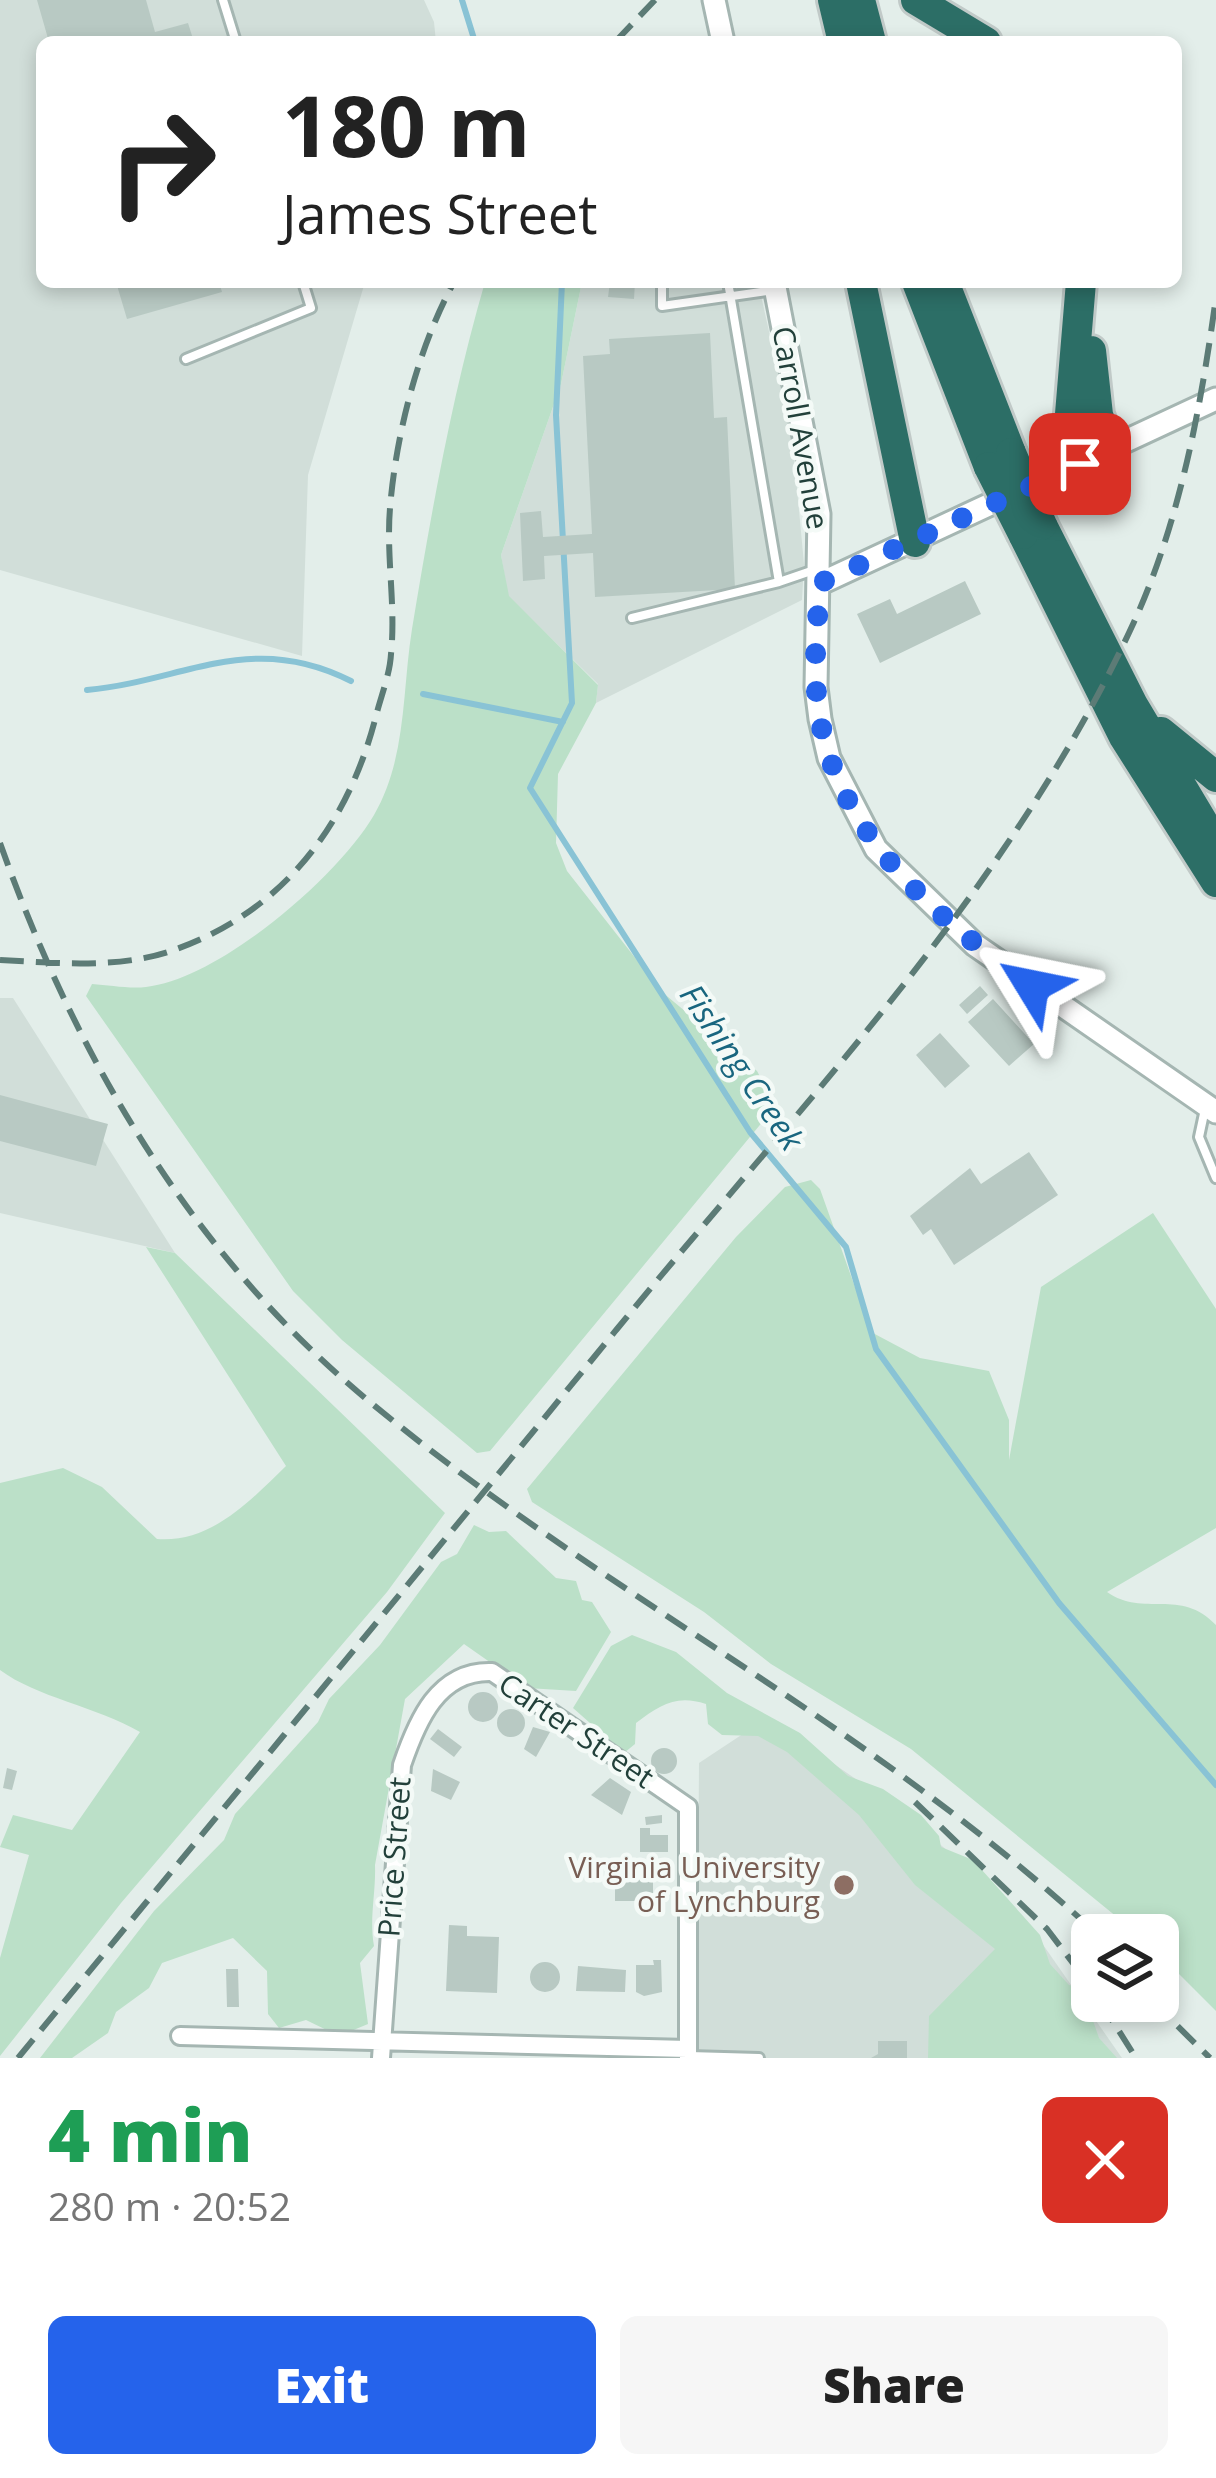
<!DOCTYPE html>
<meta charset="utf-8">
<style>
body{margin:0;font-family:"Open Sans",sans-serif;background:#f6f6f6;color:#222;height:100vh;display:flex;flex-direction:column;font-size:45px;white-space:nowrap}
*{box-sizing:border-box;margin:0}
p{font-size:39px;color:#767676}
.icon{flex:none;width:66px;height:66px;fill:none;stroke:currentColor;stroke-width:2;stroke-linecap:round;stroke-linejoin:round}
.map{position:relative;height:2058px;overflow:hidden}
.details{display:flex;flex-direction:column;background:#fff;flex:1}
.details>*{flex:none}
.top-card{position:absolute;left:36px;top:36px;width:1146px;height:252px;border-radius:18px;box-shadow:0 6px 18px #0003;background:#fff;color:#222;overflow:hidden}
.controls{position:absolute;left:1071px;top:1914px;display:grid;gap:24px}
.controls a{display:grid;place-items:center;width:108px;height:108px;border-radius:18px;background:#fff;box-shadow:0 6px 18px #0003;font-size:60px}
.pin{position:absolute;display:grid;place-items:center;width:102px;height:102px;color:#fff;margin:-51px;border-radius:24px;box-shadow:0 6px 18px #0006}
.me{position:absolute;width:132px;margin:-66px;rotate:305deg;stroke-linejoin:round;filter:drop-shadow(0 0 9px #0008)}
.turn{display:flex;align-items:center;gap:42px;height:252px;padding:0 48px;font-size:54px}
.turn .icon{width:156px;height:156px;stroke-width:2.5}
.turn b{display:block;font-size:84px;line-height:102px}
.round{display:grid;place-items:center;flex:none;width:126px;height:126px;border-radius:18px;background:#f6f6f6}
.summary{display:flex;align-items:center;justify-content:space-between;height:204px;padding:0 48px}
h1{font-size:72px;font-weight:800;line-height:90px;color:#1e9e55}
.button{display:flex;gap:24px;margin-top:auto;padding:24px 48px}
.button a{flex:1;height:138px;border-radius:18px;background:#2563eb;color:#fff;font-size:48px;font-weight:800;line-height:138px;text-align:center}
.button a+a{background:#f6f6f6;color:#222}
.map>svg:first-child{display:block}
.built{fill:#d1ded9}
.green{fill:#bbe0c8}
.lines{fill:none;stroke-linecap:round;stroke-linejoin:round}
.stream{stroke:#89c3d5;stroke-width:6}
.building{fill:#b8c9c3}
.service-casing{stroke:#a5b6b2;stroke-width:14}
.minor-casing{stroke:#a5b6b2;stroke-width:22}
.tertiary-casing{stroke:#a5b6b2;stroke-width:27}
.motorway-casing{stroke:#c1cac8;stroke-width:36}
.service{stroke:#fff;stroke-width:8}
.minor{stroke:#fff;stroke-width:16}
.tertiary{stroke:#fff;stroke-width:21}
.motorway{stroke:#2c6e66;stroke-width:30}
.rail{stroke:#5c7b76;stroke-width:6;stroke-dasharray:24 12;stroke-linecap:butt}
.motorway-bridge-casing{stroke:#c1cac8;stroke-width:36;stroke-linecap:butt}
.motorway-bridge{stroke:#2c6e66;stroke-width:30}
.route{stroke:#2563eb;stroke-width:21;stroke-dasharray:0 37.8}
.education-dot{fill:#8d6e63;stroke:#f4faf7;stroke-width:4.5}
.labels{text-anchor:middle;stroke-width:9;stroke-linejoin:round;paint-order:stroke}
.street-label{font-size:30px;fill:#22403a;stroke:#f4faf7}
.education-label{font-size:30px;fill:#785e54;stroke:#f4faf7;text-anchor:end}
.water-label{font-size:33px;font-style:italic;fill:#19667f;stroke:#f4faf7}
</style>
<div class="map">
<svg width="1216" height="2058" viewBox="0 0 1216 2058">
<rect width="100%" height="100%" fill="#e3eeea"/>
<!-- built -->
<path class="built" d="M 0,0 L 424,0 L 434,22 L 436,42 L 42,42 L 42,282 L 365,282 L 308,475 L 302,656 L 0,570 Z
M 582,282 L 758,282 L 792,435 L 804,564 L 802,600 L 596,703 L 598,684 L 508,596 L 501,555 L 561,384 Z
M 0,998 L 13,998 L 175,1253 L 0,1213 Z
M 767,1718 L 898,1808 L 1023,1916 L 1122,2058 L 697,2058 L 699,1763 Z"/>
<!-- green -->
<path class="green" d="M 485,282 L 582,282 L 561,384 L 501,555 L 509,596 L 598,685 L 596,703 L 558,774 L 556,843 L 567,871 L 662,992 L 757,1071 L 770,1095 L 764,1120 L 490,1451 L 477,1453 L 342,1340 L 293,1291 L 86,996 L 92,984 C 109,985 129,989 146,987 C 219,979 338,877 374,815 C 407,758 402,691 412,629 C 431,514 452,395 485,282 Z
M 811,1180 L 820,1189 L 871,1332 L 920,1358 L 989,1371 L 1009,1420 L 1009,1460 L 1041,1287 L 1153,1213 L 1216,1309 L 1216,1528 L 1107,1592 C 1144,1618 1180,1587 1216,1625 L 1216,2011 L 1158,1953 L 1158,1935 L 1139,1935 L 911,1749 L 771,1664 L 704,1612 L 532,1502 L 527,1489 L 736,1237 L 785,1187 Z
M 146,1247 L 175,1253 L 445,1513 L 387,1592 L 121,1903 L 0,2056 L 0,1958 L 29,1855 L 0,1847 L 13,1815 L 72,1830 L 140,1732 C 97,1707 36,1697 0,1670 L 0,1483 L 63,1468 L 102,1487 L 157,1539 C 211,1543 249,1502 286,1466 Z
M 474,1525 L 489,1532 L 506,1531 L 556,1578 L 576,1581 L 582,1600 L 592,1602 L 611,1632 L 576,1691 L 527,1688 L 464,1644 L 405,1699 L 375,1865 C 376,1894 369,1918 374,1946 L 360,1963 L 368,2024 L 339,2036 L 306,2020 L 279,2028 L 268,2014 L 267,1971 L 233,1938 L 162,1963 L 149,1988 L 116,2012 L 108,2033 L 72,2058 L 40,2058 L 154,1911 L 224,1840 L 235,1814 L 318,1722 L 329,1699 L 380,1645 L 441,1562 L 457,1554 Z
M 632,1635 L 676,1652 L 727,1693 L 800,1733 L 848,1776 L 883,1789 L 921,1815 L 939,1836 L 941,1847 L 973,1860 L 1040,1935 L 1050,1964 L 1069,1985 L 1082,1989 L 1099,2038 L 1117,2058 L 928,2058 L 929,2016 L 995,1949 L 915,1885 L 859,1815 L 787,1752 L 758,1736 L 722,1735 L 708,1724 L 706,1704 C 676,1694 660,1705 636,1723 L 635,1744 L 624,1753 L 573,1708 L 611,1646 Z"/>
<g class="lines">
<!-- stream -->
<path class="stream" d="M 462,0 L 475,42
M 562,282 L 556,415 L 572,703 L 530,788 L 750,1132 L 846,1247 L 876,1349 L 1059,1603 L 1216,1785
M 87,690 C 184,681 251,630 351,681
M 423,694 L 563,722"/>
</g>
<!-- building -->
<path class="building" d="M 37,0 L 146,0 L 155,32 L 188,23 L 194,42 L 49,42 Z
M 116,282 L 219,282 L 222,292 L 127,319 Z
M 610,282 L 635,282 L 634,299 L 608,297 Z
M 710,333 L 714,418 L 727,417 L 735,589 L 595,597 L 593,553 L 544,556 L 545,579 L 523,581 L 520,513 L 541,511 L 543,537 L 592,534 L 583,356 L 610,354 L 609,339 Z
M 965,581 L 981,614 L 880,663 L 857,614 L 890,599 L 897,614 Z
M 980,986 L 988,995 L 967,1014 L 959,1005 Z
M 993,999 L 1034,1044 L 1009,1066 L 968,1022 Z
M 940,1033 L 970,1066 L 945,1088 L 916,1055 Z
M 0,1095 L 108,1124 L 96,1166 L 0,1141 Z
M 1029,1152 L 1058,1195 L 954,1265 L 931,1229 L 923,1235 L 910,1216 L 970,1168 L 981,1184 Z
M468 1707a15 15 0 1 1 30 0a15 15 0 1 1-30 0Z
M497 1723a14 14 0 1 1 28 0a14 14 0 1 1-28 0Z
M 533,1727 L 550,1732 L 536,1757 L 524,1749 Z
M 438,1729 L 462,1747 L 454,1757 L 430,1739 Z
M651 1761a13 13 0 1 1 26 0a13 13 0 1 1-26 0Z
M 7,1768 L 17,1771 L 12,1790 L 3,1788 Z
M 433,1769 L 460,1782 L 451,1800 L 431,1791 Z
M 610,1778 L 631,1792 L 622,1815 L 591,1795 Z
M 662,1815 L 662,1823 L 646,1825 L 645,1817 Z
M 640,1828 L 650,1828 L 650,1835 L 668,1835 L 668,1852 L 640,1852 Z
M 615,1875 L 653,1875 L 653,1901 L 615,1901 Z
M 449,1925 L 467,1926 L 467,1936 L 499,1937 L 497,1993 L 446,1991 Z
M 653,1960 L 661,1960 L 662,1992 L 644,1996 L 636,1992 L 636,1965 L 654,1965 Z
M530 1977a15 15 0 1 1 30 0a15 15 0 1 1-30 0Z
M 578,1966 L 626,1970 L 625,1992 L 576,1991 Z
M 226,1969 L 238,1969 L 239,2007 L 227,2007 Z
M 878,2041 L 907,2041 L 907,2058 L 871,2058 L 878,2054 Z"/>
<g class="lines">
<!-- service casing -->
<g class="service-casing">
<path id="service" d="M 223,0 L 236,42
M 662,282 L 662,306 L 774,290
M 186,359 L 311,308 L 303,282
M 779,582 L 817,569
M 632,618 L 779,582 L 728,282
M 1205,1109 L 1199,1137 L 1216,1178
M 689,2056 L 759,2058"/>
</g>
<!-- minor casing -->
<g class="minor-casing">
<path id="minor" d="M 180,2036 L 688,2049
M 381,2058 L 402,1765 C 417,1721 438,1670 492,1672 L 688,1807 L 688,2058"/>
</g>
<!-- tertiary casing -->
<g class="tertiary-casing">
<path id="tertiary" d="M 714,0 L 723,42
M 774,282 L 819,514 L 816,687 L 820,719 L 829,758 L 876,849 L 975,945 L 1216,1112
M 821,583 L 1216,399"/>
</g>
<!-- motorway casing -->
<g class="motorway-casing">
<path id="motorway" d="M 833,0 L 843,42
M 860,0 L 871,42
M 916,0 L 986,42
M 861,282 L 915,542
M 917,282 L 989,467
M 944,282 L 1011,453
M 1091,351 L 1098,415 L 1111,449
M 1080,464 L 1069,426 L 1081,282
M 1042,525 L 1133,705 L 1216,844
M 1023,534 L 1124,737 L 1216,882
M 1161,732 L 1216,777"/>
</g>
<!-- service -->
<use href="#service" class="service"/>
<!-- minor -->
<use href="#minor" class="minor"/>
<!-- tertiary -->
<use href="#tertiary" class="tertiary"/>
<!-- motorway -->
<use href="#motorway" class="motorway"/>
<!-- rail -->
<path class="rail" d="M 615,42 L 655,0
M 0,843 C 74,1052 186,1246 358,1392 C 593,1590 872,1724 1098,1935
M 0,960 C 56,963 118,969 171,951 C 282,913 348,826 376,716 C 381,696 390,674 391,654 C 396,606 386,557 390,508 C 396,434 418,348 454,282
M 915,1802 L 1047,1929 L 1092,1988
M 1100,2001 L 1136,2058
M 1152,2001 L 1210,2058
M 18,2058 C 218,1815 418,1573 617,1329 C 800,1105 1012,888 1134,622 C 1180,521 1201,407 1216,297"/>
<!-- motorway-bridge casing -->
<g class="motorway-bridge-casing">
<path id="motorway-bridge" d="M 1011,453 L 1042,525
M 989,467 L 1023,534"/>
</g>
<!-- motorway-bridge -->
<use href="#motorway-bridge" class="motorway-bridge"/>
</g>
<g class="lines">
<!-- route -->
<path class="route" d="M 1032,986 C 929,913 822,821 816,684 C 814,651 818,617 820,583 L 1080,464"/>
</g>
<!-- markers -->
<circle class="education-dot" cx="844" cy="1885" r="12"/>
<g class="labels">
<!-- street labels -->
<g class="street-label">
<text transform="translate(800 428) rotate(80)" y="10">Carroll Avenue</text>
<text transform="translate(576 1731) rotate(34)" y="10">Carter Street</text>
<text transform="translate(395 1857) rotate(-86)" y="10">Price Street</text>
</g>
<!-- education labels -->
<g class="education-label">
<text x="820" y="1878">Virginia University<tspan x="820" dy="34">of Lynchburg</tspan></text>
</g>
<!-- water labels -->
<g class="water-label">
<text transform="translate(742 1067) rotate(56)" y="12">Fishing Creek</text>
</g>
</g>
</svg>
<div class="controls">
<a><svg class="icon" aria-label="layers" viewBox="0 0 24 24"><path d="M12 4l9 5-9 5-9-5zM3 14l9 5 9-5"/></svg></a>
</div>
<div class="pin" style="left:1080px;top:464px;background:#d93025"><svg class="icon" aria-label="arrive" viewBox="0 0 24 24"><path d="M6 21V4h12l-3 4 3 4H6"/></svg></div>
<svg class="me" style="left:1032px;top:986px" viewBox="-20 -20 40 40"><path d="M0-17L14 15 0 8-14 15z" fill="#2563eb" stroke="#fff" stroke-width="4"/></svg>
<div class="top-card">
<div class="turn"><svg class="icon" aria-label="right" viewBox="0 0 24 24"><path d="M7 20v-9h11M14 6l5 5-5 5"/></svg><div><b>180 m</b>James Street</div></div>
</div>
</div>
<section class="details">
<div class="summary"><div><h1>4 min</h1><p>280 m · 20:52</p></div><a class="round" style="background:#d93025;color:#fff"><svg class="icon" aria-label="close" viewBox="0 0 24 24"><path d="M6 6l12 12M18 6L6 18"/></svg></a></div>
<div class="button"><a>Exit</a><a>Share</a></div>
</section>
